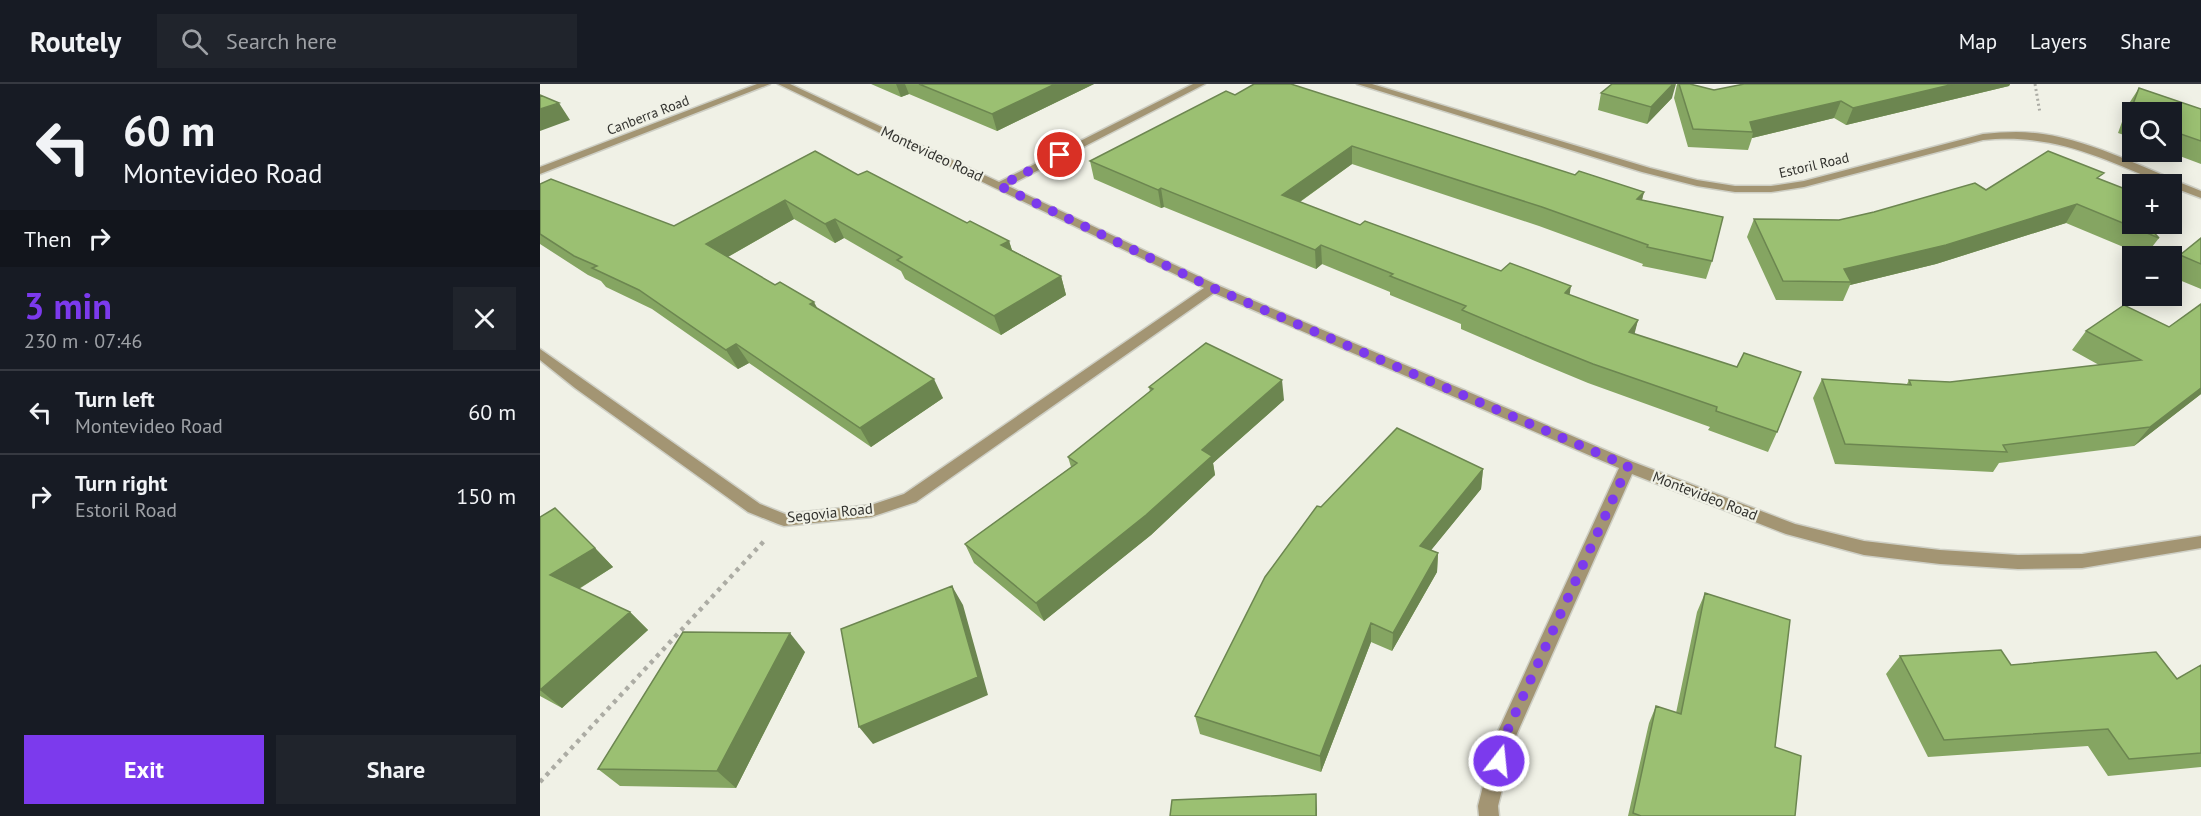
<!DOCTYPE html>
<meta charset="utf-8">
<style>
body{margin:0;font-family:"PT Sans",sans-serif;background:#20242c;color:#f1f3f6;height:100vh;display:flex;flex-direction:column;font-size:22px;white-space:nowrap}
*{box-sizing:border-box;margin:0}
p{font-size:20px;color:#9ea1a6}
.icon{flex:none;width:33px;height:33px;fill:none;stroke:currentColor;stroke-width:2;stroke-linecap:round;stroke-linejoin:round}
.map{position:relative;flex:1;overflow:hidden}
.side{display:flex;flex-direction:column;background:#171b24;width:540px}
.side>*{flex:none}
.banner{background:#171b24;color:#f1f3f6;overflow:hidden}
.buttons{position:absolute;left:1582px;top:18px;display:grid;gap:12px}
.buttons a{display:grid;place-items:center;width:60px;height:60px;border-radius:0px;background:#171b24;box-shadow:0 3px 15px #0003;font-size:30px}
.pin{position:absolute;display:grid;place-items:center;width:51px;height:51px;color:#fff;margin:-26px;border:3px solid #fff;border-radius:50%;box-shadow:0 2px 6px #0007}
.me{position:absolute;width:66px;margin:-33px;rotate:16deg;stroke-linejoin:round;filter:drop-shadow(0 0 4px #0008)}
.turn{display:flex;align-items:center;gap:21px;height:126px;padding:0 24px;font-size:27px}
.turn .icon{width:78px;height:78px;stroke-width:2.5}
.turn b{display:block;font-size:42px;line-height:51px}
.then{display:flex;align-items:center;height:57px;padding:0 24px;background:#0003;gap:12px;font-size:22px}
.round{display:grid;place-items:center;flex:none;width:63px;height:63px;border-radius:0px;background:#20242c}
.head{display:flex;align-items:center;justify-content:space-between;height:102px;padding:0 24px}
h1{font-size:36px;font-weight:600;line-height:45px;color:#7c3aed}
.action{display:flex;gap:12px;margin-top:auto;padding:12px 24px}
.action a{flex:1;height:69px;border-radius:0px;background:#7c3aed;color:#fff;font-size:24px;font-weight:600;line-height:69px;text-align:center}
.action a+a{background:#20242c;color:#f1f3f6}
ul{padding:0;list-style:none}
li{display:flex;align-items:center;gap:18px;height:84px;padding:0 24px;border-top:2px solid #363941}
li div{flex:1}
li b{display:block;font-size:22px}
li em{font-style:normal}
header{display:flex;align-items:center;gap:36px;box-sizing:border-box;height:84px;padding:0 30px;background:#171b24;border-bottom:2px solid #363941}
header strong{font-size:28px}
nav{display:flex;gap:33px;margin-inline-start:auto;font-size:21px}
.search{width:420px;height:54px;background:#20242c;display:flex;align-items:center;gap:15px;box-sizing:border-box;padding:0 21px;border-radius:0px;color:#9ea1a6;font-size:22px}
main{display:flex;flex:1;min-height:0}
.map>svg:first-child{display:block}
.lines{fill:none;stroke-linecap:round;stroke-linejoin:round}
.minor-casing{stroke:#cecfc5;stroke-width:3}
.path-far1{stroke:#acaca4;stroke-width:3;stroke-dasharray:2 3;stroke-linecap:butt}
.path{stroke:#acaca4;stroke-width:4.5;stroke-dasharray:4 5;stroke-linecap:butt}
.minor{fill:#a39573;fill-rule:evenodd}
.wall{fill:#85a562}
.shaded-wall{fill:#6c8650}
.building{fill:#9bc072;stroke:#6c8650;stroke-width:1.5}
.route{stroke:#7c3aed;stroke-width:10;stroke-dasharray:0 18}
.labels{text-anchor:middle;stroke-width:4.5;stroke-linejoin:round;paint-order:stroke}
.far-street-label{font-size:14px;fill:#32322e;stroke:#f0f1e6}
.street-label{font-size:15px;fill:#32322e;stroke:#f0f1e6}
</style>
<header>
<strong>Routely</strong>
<div class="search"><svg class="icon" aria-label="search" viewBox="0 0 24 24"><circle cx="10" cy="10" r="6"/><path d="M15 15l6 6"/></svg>Search here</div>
<nav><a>Map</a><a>Layers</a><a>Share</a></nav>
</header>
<main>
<section class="side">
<div class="banner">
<div class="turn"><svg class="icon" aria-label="left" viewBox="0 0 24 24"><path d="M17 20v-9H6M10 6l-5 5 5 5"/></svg><div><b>60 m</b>Montevideo Road</div></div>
<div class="then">Then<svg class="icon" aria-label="right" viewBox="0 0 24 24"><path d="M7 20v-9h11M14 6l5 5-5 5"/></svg></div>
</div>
<div class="head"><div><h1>3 min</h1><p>230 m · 07:46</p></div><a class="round"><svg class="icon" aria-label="close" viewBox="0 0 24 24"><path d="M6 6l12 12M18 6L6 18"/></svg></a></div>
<ul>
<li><svg class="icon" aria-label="left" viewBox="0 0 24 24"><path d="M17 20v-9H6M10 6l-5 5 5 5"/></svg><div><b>Turn left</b><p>Montevideo Road</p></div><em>60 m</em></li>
<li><svg class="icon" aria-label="right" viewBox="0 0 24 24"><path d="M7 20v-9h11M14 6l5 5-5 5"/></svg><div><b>Turn right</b><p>Estoril Road</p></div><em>150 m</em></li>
</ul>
<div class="action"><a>Exit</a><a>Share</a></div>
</section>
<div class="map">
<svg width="1661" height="732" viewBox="0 0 1661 732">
<rect width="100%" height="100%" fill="#f0f1e6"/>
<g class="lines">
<!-- minor casing -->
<g class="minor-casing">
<path id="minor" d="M 217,0 L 230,0 L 0,90 L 0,83 Z
M 238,0 L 250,0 L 459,98 L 653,0 L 665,0 L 468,102 L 677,201 L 1093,378 L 1255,440 L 1324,457 L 1400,466 L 1478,471 L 1542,470 L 1661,452 L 1661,464 L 1542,484 L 1478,485 L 1400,480 L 1324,471 L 1246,450 L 1092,390 L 975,654 L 958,722 L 959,732 L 939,732 L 938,722 L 955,654 L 1079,384 L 674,209 L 376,418 L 331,433 L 244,442 L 238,440 L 208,428 L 35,304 L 0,276 L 0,265 L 220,420 L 245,430 L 331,421 L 364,410 L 664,204 Z
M 817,0 L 832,0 L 1110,84 L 1157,96 L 1195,102 L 1231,102 L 1264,97 L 1443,50 C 1464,48 1483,47 1503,50 C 1553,57 1613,88 1661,107 L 1661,114 L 1632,103 L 1632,100 L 1625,100 C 1561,74 1515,49 1443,56 L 1264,103 L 1231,108 L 1195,108 L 1157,102 L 1102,88 Z"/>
</g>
<!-- path-far1 -->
<path class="path-far1" d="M 1495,0 L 1500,29"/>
<!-- path -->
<path class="path" d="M 0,698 L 225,456"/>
<!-- minor -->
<use href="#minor" class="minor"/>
</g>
<!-- wall -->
<path class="wall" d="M 331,0 L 554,0 L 457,47 L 369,10 L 361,13 Z
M 1137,0 L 1150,0 L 1174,6 L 1204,0 L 1470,0 L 1469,2 L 1306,41 L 1294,34 L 1212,54 L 1208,66 L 1148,63 L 1134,14 Z
M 1599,4 L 1661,25 L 1661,80 L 1629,68 L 1632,68 L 1632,28 L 1593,28 L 1593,54 L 1578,49 L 1588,21 Z
M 1061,9 L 1132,14 L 1107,40 L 1058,26 Z
M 695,11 L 1104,108 L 1102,116 L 1172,177 L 1166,195 L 1102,182 L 1103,180 L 999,142 L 812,80 L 760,118 L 820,141 L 1030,211 L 1098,236 L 1094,249 L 1237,348 L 1228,368 L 1168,346 L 1170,343 L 1048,299 L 995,277 L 921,245 L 921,240 L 850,211 L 850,208 L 782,180 L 776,185 L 624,123 L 621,124 L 554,95 L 550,77 Z
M 318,91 L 469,157 L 472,166 L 521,192 L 526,211 L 461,251 L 365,195 L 361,187 L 304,154 L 295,159 L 254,135 L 188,173 L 235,201 L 278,225 L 403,314 L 331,363 L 209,279 L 198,285 L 112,225 L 66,203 L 61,197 L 48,191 L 0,160 L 0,100 L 134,142 Z
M 1560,95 L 1593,140 L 1619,154 L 1605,172 L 1526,139 L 1396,180 L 1310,201 L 1303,217 L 1236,216 L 1207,153 L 1214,135 L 1299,136 L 1446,106 Z
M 1661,154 L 1661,205 L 1632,193 L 1632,182 L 1640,171 Z
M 1661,220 L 1661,310 L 1594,362 L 1459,379 L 1453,388 L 1295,380 L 1273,314 L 1282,295 L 1367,300 L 1369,296 L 1410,298 L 1559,281 L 1532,266 L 1546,247 L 1629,243 Z
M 609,303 L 744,316 L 673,379 L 675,391 L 611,451 L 504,537 L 434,479 L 425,460 L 531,383 L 528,373 L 610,308 Z
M 943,385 L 941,405 L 891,466 L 898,469 L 897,488 L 852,567 L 831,558 L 781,688 L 660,650 L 655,632 L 781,423 Z
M 0,433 L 55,464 L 73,483 L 39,505 L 90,528 L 108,546 L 22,624 L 0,612 Z
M 1165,509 L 1235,663 L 1255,732 L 1088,732 L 1109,639 L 1116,622 L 1136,629 L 1157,528 Z
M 265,568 L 196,704 L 80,702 L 58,685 Z
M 1360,572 L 1637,595 L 1661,581 L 1661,683 L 1568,692 L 1548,662 L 1388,673 L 1346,590 Z"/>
<!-- shaded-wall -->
<path class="shaded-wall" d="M 356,0 L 365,0 L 369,10 L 361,13 Z
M 515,0 L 554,0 L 457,47 L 452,30 Z
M 1133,0 L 1136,0 L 1132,14 L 1107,40 L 1111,23 Z
M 1414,0 L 1470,0 L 1469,2 L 1306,41 L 1313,24 Z
M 1301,17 L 1294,34 L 1212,54 L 1213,48 L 1210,38 Z
M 19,19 L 30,36 L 0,47 L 0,25 Z
M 812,62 L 812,80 L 744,129 L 742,111 Z
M 621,104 L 624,123 L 621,124 L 618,106 Z
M 1104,108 L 1099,126 L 1097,115 Z
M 245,116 L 254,135 L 177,179 L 166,160 Z
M 1537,120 L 1526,139 L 1396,180 L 1310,201 L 1311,198 L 1304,185 Z
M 295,135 L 304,154 L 295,159 L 285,140 Z
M 469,157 L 475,176 L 461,161 Z
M 781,161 L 782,180 L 776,185 L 775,166 Z
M 521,192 L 526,211 L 461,251 L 454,232 Z
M 1031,202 L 1028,221 L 1025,209 Z
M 274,218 L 284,237 L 270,220 Z
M 1098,236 L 1093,256 L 1089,248 Z
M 196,260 L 209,279 L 198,285 L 186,266 Z
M 394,295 L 403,314 L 331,363 L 320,344 Z
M 742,296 L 744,316 L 673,379 L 675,391 L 611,451 L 504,537 L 496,519 L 662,366 Z
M 1661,304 L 1661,310 L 1594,362 L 1610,343 Z
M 943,385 L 941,405 L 879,481 L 880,462 Z
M 55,464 L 73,483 L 30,510 L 10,491 Z
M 898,469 L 897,488 L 852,567 L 853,549 Z
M 412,502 L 423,521 L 448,611 L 333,660 L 319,643 Z
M 90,528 L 108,546 L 22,624 L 0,606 Z
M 831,539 L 831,558 L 781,688 L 780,672 Z
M 250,549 L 265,568 L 196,704 L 177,687 Z
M 776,710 L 777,726 L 777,732 L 776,732 Z"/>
<!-- building -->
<path class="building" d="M 379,0 L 515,0 L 452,30 Z
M 714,0 L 751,0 L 1035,91 L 1039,87 L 1104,108 L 1097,115 L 1183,133 L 1172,177 L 1107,163 L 1108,161 L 1002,123 L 812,62 L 742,111 L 820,141 L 825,137 L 961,187 L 970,179 L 1031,202 L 1025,209 L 1098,236 L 1089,248 L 1197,283 L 1204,269 L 1261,288 L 1237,348 L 1176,327 L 1177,323 L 1053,280 L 998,258 L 922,226 L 926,222 L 850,192 L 853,190 L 781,161 L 775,166 L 621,104 L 618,106 L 550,77 L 686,7 L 695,11 Z
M 1072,0 L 1133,0 L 1111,23 L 1061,9 Z
M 1139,0 L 1150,0 L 1174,6 L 1204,0 L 1414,0 L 1313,24 L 1301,17 L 1210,38 L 1213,48 L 1153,45 Z
M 1599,4 L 1661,25 L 1661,57 L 1632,47 L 1632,28 L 1593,28 L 1593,33 L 1589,31 Z
M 0,11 L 19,19 L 0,25 Z
M 275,67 L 318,91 L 327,87 L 427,139 L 430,137 L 469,157 L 461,161 L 521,192 L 454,232 L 357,176 L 362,173 L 295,135 L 285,140 L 245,116 L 166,160 L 235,201 L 240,198 L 274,218 L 270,220 L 394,295 L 320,344 L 196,260 L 186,266 L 99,206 L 52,184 L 57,182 L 34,172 L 0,150 L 0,100 L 11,95 L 134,142 Z
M 1508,67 L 1564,89 L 1557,94 L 1593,108 L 1593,140 L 1606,140 L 1619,154 L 1537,120 L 1406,161 L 1304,185 L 1311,198 L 1243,197 L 1214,135 L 1299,136 L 1334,128 L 1435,99 L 1446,106 Z
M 1661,154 L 1661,180 L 1640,171 Z
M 1661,220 L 1661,304 L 1610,343 L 1463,361 L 1467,368 L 1305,360 L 1282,295 L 1371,301 L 1369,296 L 1410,298 L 1601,276 L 1546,247 L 1584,221 L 1629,243 Z
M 666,259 L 742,296 L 662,366 L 672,372 L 606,431 L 496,519 L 425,460 L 537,379 L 528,373 L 613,305 L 609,303 Z
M 857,344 L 943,385 L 880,462 L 898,469 L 853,549 L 831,539 L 780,672 L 655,632 L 725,493 L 777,422 L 781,423 Z
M 15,424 L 55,464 L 10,491 L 90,528 L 0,606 L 0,433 Z
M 412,502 L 438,593 L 319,643 L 301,545 Z
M 1165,509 L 1250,536 L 1235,663 L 1261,672 L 1255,732 L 1101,732 L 1093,729 L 1116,622 L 1141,630 Z
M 143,548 L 250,549 L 177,687 L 58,685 Z
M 1461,566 L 1471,581 L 1616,568 L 1637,595 L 1661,581 L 1661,669 L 1589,675 L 1568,645 L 1404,656 L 1360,572 Z
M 776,710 L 776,732 L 630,732 L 632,716 Z"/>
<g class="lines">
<!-- route -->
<path class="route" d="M 520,71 L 460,102 L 673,204 L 1088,382 L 964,654 L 959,677"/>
</g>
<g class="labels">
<!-- far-street labels -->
<g class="far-street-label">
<text transform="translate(108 31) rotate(-21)" y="5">Canberra Road</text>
<text transform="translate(1274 81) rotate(-13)" y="5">Estoril Road</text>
</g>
<!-- street labels -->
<g class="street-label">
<text transform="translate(392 70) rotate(25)" y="5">Montevideo Road</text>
<text transform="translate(1165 412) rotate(21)" y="5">Montevideo Road</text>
<text transform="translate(290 429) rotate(-6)" y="5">Segovia Road</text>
</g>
</g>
</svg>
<div class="buttons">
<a><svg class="icon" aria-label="search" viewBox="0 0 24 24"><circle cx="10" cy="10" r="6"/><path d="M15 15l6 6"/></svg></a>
<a>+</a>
<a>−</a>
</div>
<div class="pin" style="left:520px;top:71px;background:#d93025"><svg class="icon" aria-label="arrive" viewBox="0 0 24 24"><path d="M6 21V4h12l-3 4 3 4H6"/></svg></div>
<svg class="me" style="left:959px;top:677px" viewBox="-20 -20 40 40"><circle r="17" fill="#7c3aed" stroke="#fff" stroke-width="3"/><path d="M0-11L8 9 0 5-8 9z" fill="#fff"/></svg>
</div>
</main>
